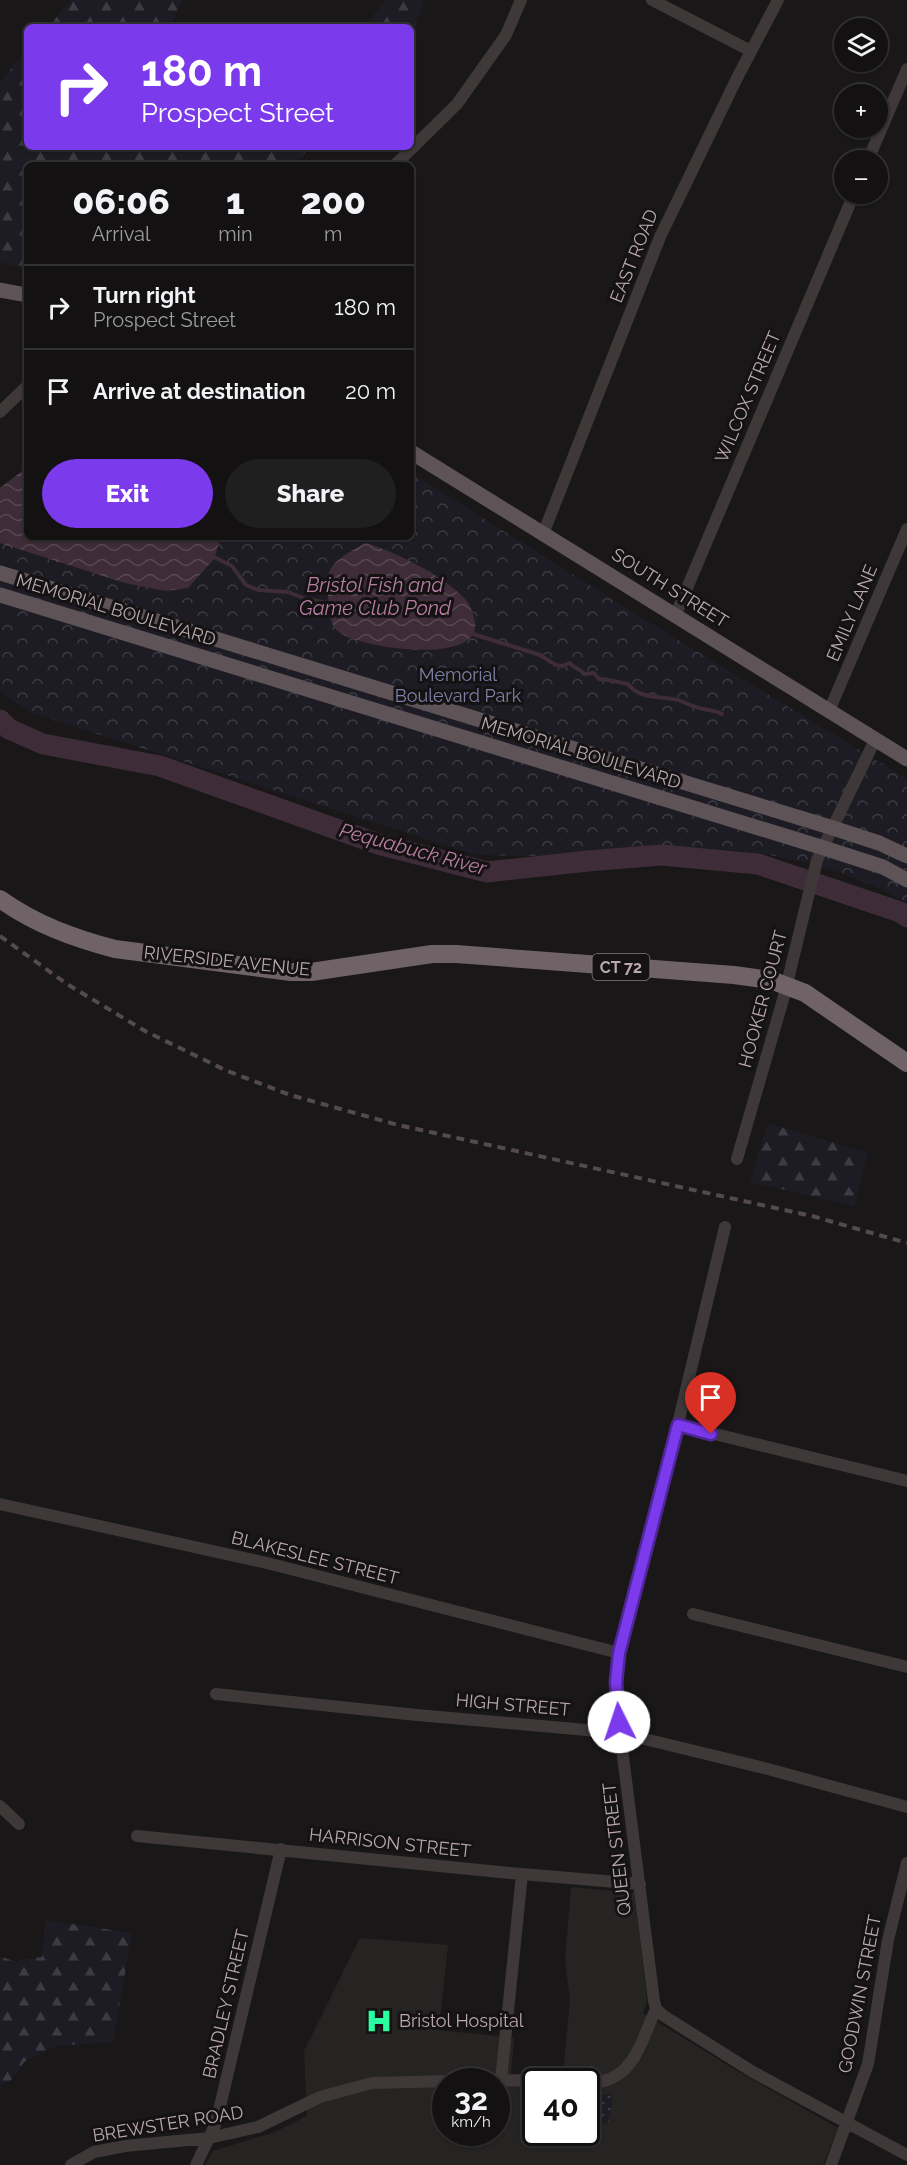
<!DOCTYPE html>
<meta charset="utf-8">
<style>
body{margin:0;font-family:Raleway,sans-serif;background:#201f1f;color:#f1f3f6;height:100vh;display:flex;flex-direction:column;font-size:22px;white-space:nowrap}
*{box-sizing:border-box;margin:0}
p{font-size:20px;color:#9d9d9f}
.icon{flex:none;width:33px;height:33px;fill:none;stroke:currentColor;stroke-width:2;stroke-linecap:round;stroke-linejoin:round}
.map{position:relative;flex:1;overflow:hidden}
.panel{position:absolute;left:24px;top:162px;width:390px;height:378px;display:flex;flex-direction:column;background:#131111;border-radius:9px;box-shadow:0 2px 4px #0004,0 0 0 2px #323131}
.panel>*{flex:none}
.hud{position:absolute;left:24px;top:24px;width:390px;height:126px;border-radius:9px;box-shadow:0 2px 4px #0004,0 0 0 2px #323131;background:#7c3aed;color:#fff;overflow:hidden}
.fabs{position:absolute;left:834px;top:18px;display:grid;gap:12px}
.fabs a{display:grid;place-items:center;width:54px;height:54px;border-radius:50%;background:#131111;box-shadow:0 2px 4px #0004,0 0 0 2px #323131;font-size:30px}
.speed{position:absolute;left:432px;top:2068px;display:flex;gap:12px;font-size:30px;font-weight:700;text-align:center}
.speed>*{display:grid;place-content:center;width:78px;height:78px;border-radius:50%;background:#131111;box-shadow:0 2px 4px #0004,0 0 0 2px #323131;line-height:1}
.speed small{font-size:15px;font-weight:400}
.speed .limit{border:3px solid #111;border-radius:9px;background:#fff;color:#111}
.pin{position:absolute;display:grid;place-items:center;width:51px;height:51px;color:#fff;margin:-62px -26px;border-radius:50% 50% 50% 0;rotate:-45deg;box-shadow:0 0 6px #0007}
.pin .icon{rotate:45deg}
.me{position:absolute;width:66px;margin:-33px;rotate:356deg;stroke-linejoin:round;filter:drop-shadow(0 0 4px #0008)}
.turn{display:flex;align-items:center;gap:21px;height:126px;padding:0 18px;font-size:27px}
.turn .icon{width:78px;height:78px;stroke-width:2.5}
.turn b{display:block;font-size:42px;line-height:51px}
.eta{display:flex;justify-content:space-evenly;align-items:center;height:102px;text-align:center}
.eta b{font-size:36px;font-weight:800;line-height:42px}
.cta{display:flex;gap:12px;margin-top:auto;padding:12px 18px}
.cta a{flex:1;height:69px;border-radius:36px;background:#7c3aed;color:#fff;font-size:24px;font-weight:800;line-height:69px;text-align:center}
.cta a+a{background:#201f1f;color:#f1f3f6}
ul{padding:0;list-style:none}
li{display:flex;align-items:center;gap:18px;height:84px;padding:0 18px;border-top:2px solid #323131}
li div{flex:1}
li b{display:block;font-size:22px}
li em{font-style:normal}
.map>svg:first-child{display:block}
.built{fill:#262323;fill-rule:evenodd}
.grass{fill:url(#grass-dots)}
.forest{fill:url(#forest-firs)}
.park{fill:url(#park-crowns)}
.water{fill:url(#water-waves)}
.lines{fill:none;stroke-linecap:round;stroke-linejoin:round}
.stream{stroke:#3e2c38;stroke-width:4}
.river{stroke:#3e2c38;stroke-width:21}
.minor{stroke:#3e3839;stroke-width:12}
.major{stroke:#5e5357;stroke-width:15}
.highway{stroke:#706368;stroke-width:18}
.rail{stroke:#544a4e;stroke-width:4;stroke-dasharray:8 6;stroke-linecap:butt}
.route-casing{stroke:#51269a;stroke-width:15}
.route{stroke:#7c3aed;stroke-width:10}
.labels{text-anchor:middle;stroke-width:6;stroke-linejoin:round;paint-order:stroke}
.shield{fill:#141212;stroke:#887b80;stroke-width:1.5}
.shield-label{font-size:16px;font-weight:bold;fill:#baa8af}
.street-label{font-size:18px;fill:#baa8af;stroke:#141212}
.park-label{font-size:18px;fill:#7e80a6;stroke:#141212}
.poi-label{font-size:18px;fill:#baa8af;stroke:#141212;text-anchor:start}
.water-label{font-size:20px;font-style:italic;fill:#b77da2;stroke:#141212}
</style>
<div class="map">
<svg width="907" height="2165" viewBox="0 0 907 2165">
<defs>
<pattern id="grass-dots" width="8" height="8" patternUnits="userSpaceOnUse" patternTransform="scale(1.5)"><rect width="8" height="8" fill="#1d1c25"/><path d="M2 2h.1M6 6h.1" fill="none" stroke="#3c3a42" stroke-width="1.8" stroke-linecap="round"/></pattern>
<pattern id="forest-firs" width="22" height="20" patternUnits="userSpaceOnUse" patternTransform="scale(1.5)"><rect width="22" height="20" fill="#1d1c25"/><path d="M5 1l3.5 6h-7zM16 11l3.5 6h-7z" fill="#3c3a42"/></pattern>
<pattern id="park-crowns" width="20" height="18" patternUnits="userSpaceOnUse" patternTransform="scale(1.5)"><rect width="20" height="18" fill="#1d1c25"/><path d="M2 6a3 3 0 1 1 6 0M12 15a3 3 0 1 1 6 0" fill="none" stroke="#3c3a42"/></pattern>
<pattern id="water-waves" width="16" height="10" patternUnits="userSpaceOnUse" patternTransform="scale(1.5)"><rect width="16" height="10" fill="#3e2c38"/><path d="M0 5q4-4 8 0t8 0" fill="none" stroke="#584852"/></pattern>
</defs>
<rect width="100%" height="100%" fill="#191717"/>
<!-- built -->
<path class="built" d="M 571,1887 L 634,1893 L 646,1990 L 647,2002 L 643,2013 L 734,2069 L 838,2128 L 823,2165 L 205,2165 L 213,2151 L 275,2132 L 307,2116 L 304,2051 L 360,1938 L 448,1945 L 439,2030 L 514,2038 L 511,2074 L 563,2072 L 570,2001 L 565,1960 ZM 446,2082 L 496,2082 L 496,2133 L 446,2133 ZM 536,2082 L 586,2082 L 586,2133 L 536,2133 Z"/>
<!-- grass -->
<path class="grass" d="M 612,2094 L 612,2104 L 608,2124 L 601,2122 L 599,2119 L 604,2113 L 587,2109 L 587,2095 Z"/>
<!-- forest -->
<path class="forest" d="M 71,0 L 182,0 L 170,27 L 47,27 Z
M 385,0 L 425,0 L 411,37 L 411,27 L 365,27 Z
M 27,50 L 27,147 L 310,147 L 294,165 L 27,165 L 27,270 L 0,262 L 0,82 Z
M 768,1123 L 868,1153 L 854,1206 L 750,1182 Z
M 46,1920 L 132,1933 L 113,2042 L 56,2046 L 24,2062 L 11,2080 L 0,2086 L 0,1956 L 13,1961 L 42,1957 Z"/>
<!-- park -->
<path class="park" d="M 27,467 L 27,537 L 411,537 L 411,473 L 639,616 L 907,779 L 907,903 C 843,866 770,850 697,848 C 680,848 663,850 646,851 C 589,853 531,859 473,854 L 32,713 L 0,692 L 0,488 Z"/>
<!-- water -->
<path class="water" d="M 27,467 L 27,537 L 221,537 L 214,559 L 188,588 L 165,591 L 125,583 L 0,543 L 0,488 Z
M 365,543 C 393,550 445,577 464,598 C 470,603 472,611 474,618 C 489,667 360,649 339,632 C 329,625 329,609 328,598 C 328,592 326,582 328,575 C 333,559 352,551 365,543 Z"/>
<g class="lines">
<!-- stream -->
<path class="stream" d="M 212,556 L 232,566 L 246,585 L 258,590 L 288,592 L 306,599 L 333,604
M 473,634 L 540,655 L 556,665 L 562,666 L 570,663 C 574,669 580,668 584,674 L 594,673 L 599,679 C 609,679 617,682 628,684 C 641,701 665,695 681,701 C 688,704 696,708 704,709 C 711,711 715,710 722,714"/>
<!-- river -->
<path class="river" d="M 0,720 L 9,729 L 43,744 L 160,766 L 378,844 L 487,872 L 588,861 L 661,855 L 758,864 L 900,912 L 907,917"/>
<!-- minor -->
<path class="minor" d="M 652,0 L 751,51
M 868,160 L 907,69
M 395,165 L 457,104 L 506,35 L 521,0
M 0,412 L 27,386
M 543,534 L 660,237 L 737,78 L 778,0
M 676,614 L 854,194
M 829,711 L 907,529
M 737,1159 L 784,996 L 817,860 L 875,740
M 725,1227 L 675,1436 L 619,1653 L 616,1681 L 620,1733 L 654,2001 L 656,2009 L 664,2016 L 753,2072 L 907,2155
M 678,1425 L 907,1481
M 0,1504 L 267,1563 L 619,1653
M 693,1614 L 907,1667
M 216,1694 L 417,1715 L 620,1733 L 768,1769 L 907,1807
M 0,1806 L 19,1824
M 137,1836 L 510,1873 L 640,1884
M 501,2080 L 522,1874
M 71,2165 L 94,2152 L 125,2146 L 209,2138 L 258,2127 L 320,2097 L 372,2083 L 489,2080 L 600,2082 C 636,2075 642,2038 656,2009
M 196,2165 L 216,2123 L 281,1849
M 831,2165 L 868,2064 L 888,1940 L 907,1863"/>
<!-- major -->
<path class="major" d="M 0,290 L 27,295
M 411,452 L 907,759
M 0,573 L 833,828 L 879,843 L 907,856
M 0,595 L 824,848 L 883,867 L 907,880"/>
<!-- highway -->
<path class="highway" d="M 0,899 C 35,924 73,938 115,949 L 291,972 L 311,972 L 432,954 L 456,954 L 734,975 L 771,980 L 805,993 L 907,1063"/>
<!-- rail -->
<path class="rail" d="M 0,936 L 67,984 L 145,1031 L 225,1070 L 290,1095 L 398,1125 L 812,1216 L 907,1243"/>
</g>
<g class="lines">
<!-- route casing -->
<g class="route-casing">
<path id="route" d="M 619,1722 L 616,1682 L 619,1653 L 678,1425 L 711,1434"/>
</g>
<!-- route -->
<use href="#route" class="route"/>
</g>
<!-- icons -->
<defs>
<g id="hospital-bare" transform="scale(2.07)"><path d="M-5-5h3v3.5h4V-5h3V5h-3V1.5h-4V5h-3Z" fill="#29ffa0" stroke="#141212" stroke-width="2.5" paint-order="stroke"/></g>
</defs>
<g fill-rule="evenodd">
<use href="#hospital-bare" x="379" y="2021"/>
</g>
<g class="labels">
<!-- shield labels -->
<rect class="shield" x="592.5" y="954" width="57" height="26" rx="4.5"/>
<g class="shield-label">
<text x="621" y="973">CT 72</text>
</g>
<!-- street labels -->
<g class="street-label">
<text transform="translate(634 256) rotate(-68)" y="6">EAST ROAD</text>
<text transform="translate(748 397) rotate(-67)" y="6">WILCOX STREET</text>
<text transform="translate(670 588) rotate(32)" y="6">SOUTH STREET</text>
<text transform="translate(116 610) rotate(17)" y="6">MEMORIAL BOULEVARD</text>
<text transform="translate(852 613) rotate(-67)" y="6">EMILY LANE</text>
<text transform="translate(581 753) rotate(17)" y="6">MEMORIAL BOULEVARD</text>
<text transform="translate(227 961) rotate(6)" y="6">RIVERSIDE AVENUE</text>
<text transform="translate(763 999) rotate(-75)" y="6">HOOKER COURT</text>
<text transform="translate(315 1558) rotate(14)" y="6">BLAKESLEE STREET</text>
<text transform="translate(513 1705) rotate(5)" y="6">HIGH STREET</text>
<text transform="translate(390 1843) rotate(6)" y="6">HARRISON STREET</text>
<text transform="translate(617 1849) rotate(-97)" y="6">QUEEN STREET</text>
<text transform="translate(860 1994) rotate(-79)" y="6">GOODWIN STREET</text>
<text transform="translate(226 2004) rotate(-77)" y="6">BRADLEY STREET</text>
<text transform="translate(168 2124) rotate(-9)" y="6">BREWSTER ROAD</text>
</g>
<!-- park labels -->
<g class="park-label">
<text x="458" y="681">Memorial<tspan x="458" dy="21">Boulevard Park</tspan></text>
</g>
<!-- poi labels -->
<g class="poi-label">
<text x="399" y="2027">Bristol Hospital</text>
</g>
<!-- water labels -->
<g class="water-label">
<text x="375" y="592">Bristol Fish and<tspan x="375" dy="23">Game Club Pond</tspan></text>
<text transform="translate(413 849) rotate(15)" y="7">Pequabuck River</text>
</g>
</g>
</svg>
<div class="fabs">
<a><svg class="icon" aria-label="layers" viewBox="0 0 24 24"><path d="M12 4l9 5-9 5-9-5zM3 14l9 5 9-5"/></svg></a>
<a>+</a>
<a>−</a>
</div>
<div class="speed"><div>32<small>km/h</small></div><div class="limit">40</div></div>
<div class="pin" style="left:711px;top:1434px;background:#d93025"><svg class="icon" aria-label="arrive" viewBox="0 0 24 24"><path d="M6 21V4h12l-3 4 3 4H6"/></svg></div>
<svg class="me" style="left:619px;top:1722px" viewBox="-20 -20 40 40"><circle r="19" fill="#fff"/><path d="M0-13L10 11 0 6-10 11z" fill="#7c3aed"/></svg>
<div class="hud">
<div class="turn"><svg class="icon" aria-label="right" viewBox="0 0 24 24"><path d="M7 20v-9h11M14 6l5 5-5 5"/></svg><div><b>180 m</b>Prospect Street</div></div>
</div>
<section class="panel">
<div class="eta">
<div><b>06:06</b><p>Arrival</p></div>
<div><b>1</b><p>min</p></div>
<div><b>200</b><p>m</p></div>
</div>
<ul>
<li><svg class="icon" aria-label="right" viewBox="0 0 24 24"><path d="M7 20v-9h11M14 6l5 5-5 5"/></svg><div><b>Turn right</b><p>Prospect Street</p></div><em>180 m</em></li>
<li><svg class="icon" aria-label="arrive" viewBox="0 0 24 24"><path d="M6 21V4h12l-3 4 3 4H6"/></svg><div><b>Arrive at destination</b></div><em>20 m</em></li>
</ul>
<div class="cta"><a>Exit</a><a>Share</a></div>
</section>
</div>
